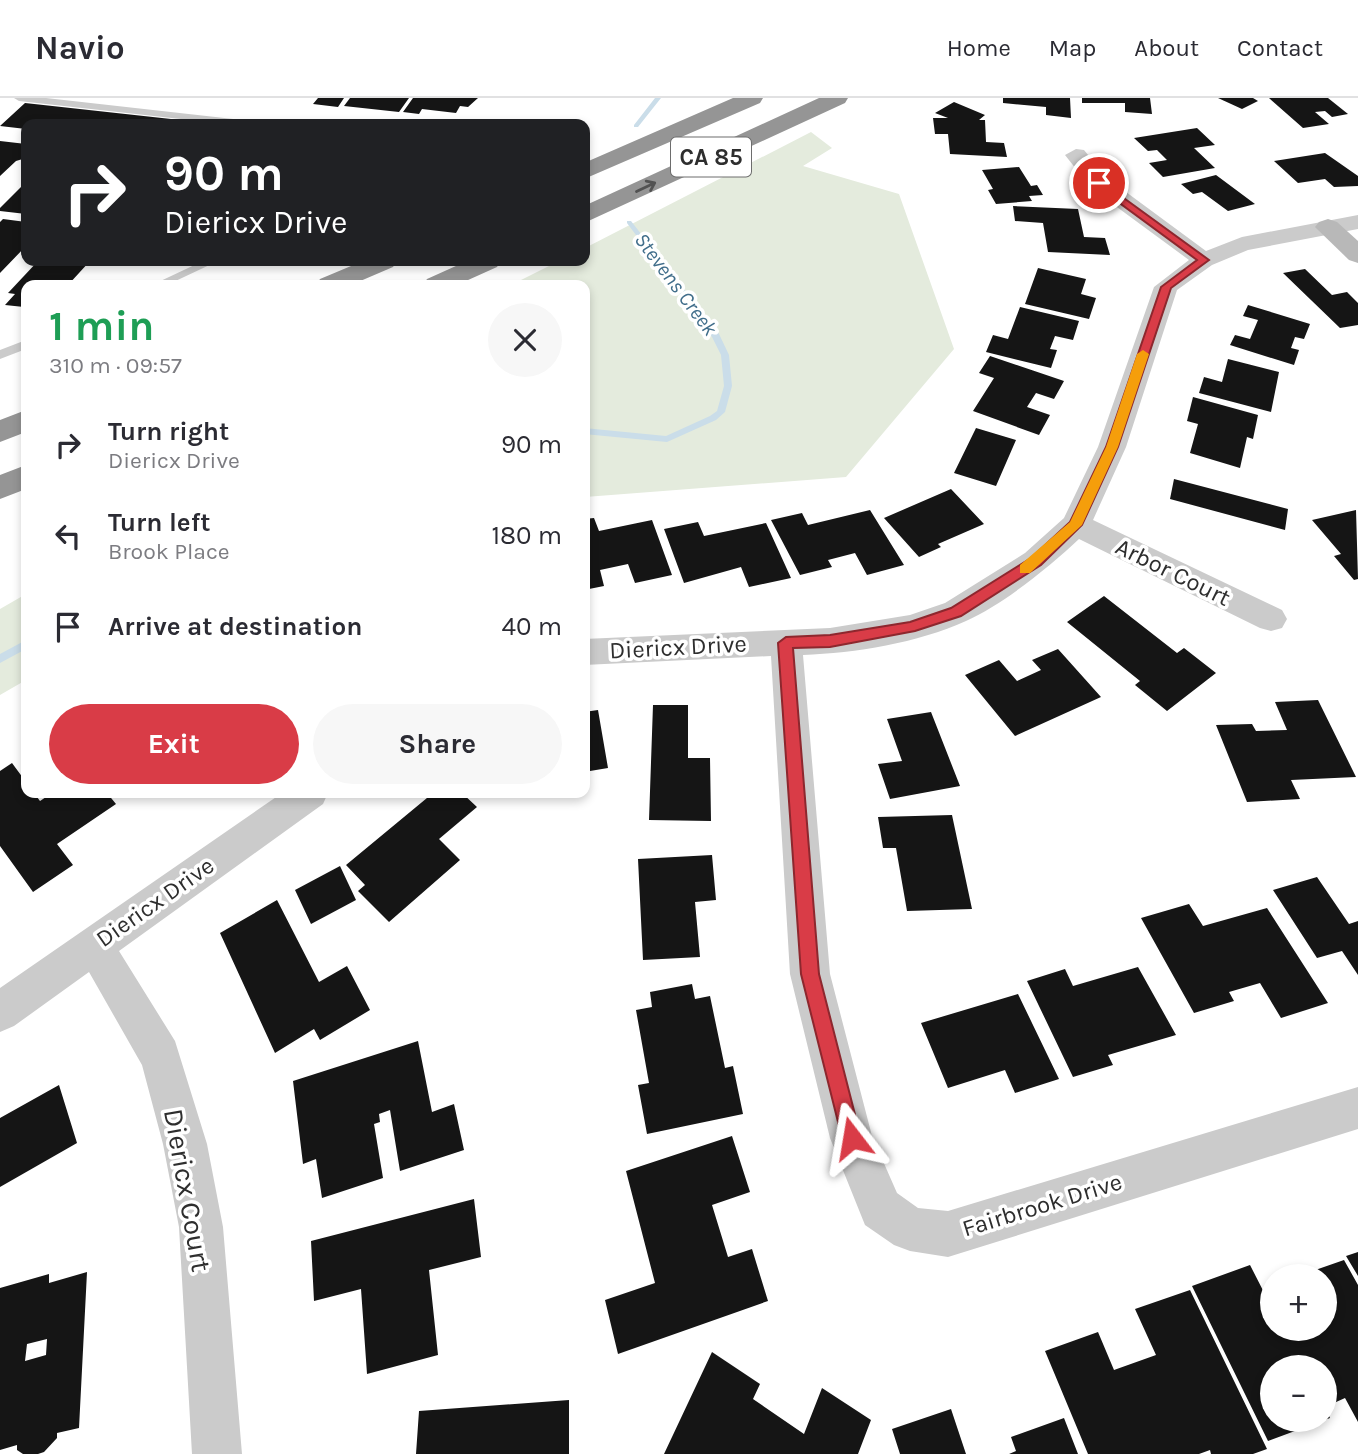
<!DOCTYPE html>
<meta charset="utf-8">
<style>
body{margin:0;font-family:Karla,sans-serif;background:#f7f7f7;color:#2b2b33;height:100vh;display:flex;flex-direction:column;font-size:26px;white-space:nowrap}
*{box-sizing:border-box;margin:0}
p{font-size:23px;color:#7c7c81}
.icon{flex:none;width:38px;height:38px;fill:none;stroke:currentColor;stroke-width:2;stroke-linecap:round;stroke-linejoin:round}
.map{position:relative;flex:1;overflow:hidden}
.details{position:absolute;left:21px;top:182px;width:569px;height:518px;display:flex;flex-direction:column;background:#fff;border-radius:14px;box-shadow:0 4px 10px #0003}
.details>*{flex:none}
.guide{position:absolute;left:21px;top:21px;width:569px;height:147px;border-radius:14px;box-shadow:0 4px 10px #0003;background:#202124;color:#fff;overflow:hidden}
.buttons{position:absolute;left:1260px;top:1166px;display:grid;gap:14px}
.buttons a{display:grid;place-items:center;width:77px;height:77px;border-radius:50%;background:#fff;box-shadow:0 4px 10px #0003;font-size:35px}
.pin{position:absolute;display:grid;place-items:center;width:60px;height:60px;color:#fff;margin:-30px;border:4px solid #fff;border-radius:50%;box-shadow:0 2px 7px #0007}
.me{position:absolute;width:77px;margin:-38px;rotate:346deg;stroke-linejoin:round;filter:drop-shadow(0 0 5px #0008)}
.turn{display:flex;align-items:center;gap:24px;height:147px;padding:0 28px;font-size:32px}
.turn .icon{width:91px;height:91px;stroke-width:2.5}
.turn b{display:block;font-size:49px;line-height:60px}
.round{display:grid;place-items:center;flex:none;width:74px;height:74px;border-radius:37px;background:#f7f7f7}
.summary{display:flex;align-items:center;justify-content:space-between;height:119px;padding:0 28px}
h1{font-size:42px;font-weight:700;line-height:52px;color:#1e9e55}
.cta{display:flex;gap:14px;margin-top:auto;padding:14px 28px}
.cta a{flex:1;height:80px;border-radius:42px;background:#d93c47;color:#fff;font-size:28px;font-weight:700;line-height:80px;text-align:center}
.cta a+a{background:#f7f7f7;color:#2b2b33}
ul{padding:0;list-style:none}
li{display:flex;align-items:center;gap:21px;height:91px;padding:0 28px}
li div{flex:1}
li b{display:block;font-size:26px}
li em{font-style:normal}
header{display:flex;align-items:center;gap:42px;box-sizing:border-box;height:98px;padding:0 35px;background:#fff;border-bottom:2px solid #e1e1e2}
header strong{font-size:33px}
nav{display:flex;gap:38px;margin-inline-start:auto;font-size:24px}
.map>svg:first-child{display:block}
.green{fill:#e4ebdd}
.lines{fill:none;stroke-linecap:round;stroke-linejoin:round}
.stream{fill:#cadde9;fill-rule:evenodd}
.building{fill:#151515;fill-rule:evenodd}
.lane{fill:#cbcbcb;fill-rule:evenodd}
.street{fill:#cbcbcb;fill-rule:evenodd}
.secondary{fill:#b8b8b8;fill-rule:evenodd}
.highway{fill:#959595;fill-rule:evenodd}
.oneway{stroke:#525252}
.route{fill:#d93c47;stroke:#8d272e;stroke-width:2}
.slow{fill:#f59e0b}
.labels{text-anchor:middle;stroke-width:7;stroke-linejoin:round;paint-order:stroke}
.far-water-label{font-size:21px;font-style:italic;fill:#416e8b;stroke:#fff}
.shield{fill:#fff;stroke:#6d6d6d;stroke-width:2}
.shield-label{font-size:23px;font-weight:bold;fill:#2e2e2e}
.street-label{font-size:24px;fill:#2e2e2e;stroke:#fff}
.near-street-label{font-size:28px;fill:#2e2e2e;stroke:#fff}
</style>
<header>
<strong>Navio</strong>
<nav><a>Home</a><a>Map</a><a>About</a><a>Contact</a></nav>
</header>
<div class="map">
<svg width="1358" height="1356" viewBox="0 0 1358 1356">
<rect width="100%" height="100%" fill="#fff"/>
<!-- green -->
<path class="green" d="M 811,34 L 832,50 L 803,68 L 899,96 L 954,251 L 846,379 L 585,399 L 584,187 L 511,187 L 559,163 L 584,163 L 585,150 Z
M 26,496 L 26,582 L 0,597 L 0,511 Z"/>
<g class="lines">
<!-- stream -->
<path class="stream" d="M 655,0 L 661,0 L 638,29 L 634,29 L 634,27 Z
M 627,123 L 631,123 L 719,236 L 729,257 L 732,288 L 725,314 L 716,322 L 667,344 L 584,336 L 584,330 L 666,338 L 710,318 L 717,313 L 724,288 L 721,257 L 712,239 L 627,125 Z
M 26,542 L 26,551 L 0,565 L 0,556 Z"/>
</g>
<!-- building -->
<path class="building" d="M 318,0 L 344,0 L 338,9 L 313,6 Z
M 350,0 L 409,0 L 399,14 L 344,8 Z
M 413,0 L 478,0 L 468,9 L 460,8 L 456,15 L 422,11 L 419,16 L 403,14 Z
M 1003,0 L 1070,0 L 1071,20 L 1046,17 L 1046,9 L 1003,5 Z
M 1082,0 L 1150,0 L 1152,16 L 1125,14 L 1125,5 L 1082,5 Z
M 1218,0 L 1253,0 L 1258,3 L 1242,11 Z
M 1269,0 L 1328,0 L 1348,16 L 1332,19 L 1325,13 L 1315,14 L 1329,26 L 1303,30 Z
M 954,4 L 985,17 L 979,22 L 985,22 L 986,44 L 1004,45 L 1007,59 L 950,56 L 948,36 L 935,36 L 933,20 L 948,20 L 935,15 Z
M 25,5 L 171,21 L 166,26 L 26,26 L 26,31 L 0,28 Z
M 1197,30 L 1215,47 L 1194,50 L 1215,70 L 1163,79 L 1149,65 L 1167,62 L 1157,52 L 1148,53 L 1134,40 Z
M 0,43 L 26,46 L 26,60 L 16,63 L 0,78 Z
M 1325,55 L 1358,78 L 1358,88 L 1334,89 L 1325,81 L 1298,85 L 1274,63 Z
M 1019,69 L 1031,88 L 1037,87 L 1043,97 L 1029,98 L 1032,103 L 996,106 L 988,92 L 993,91 L 982,72 Z
M 1216,77 L 1255,106 L 1228,113 L 1202,94 L 1193,96 L 1181,86 Z
M 26,84 L 26,116 L 0,113 L 0,110 Z
M 1013,108 L 1078,111 L 1084,139 L 1105,140 L 1110,157 L 1048,154 L 1043,125 L 1015,123 Z
M 3,121 L 26,124 L 26,148 L 0,175 L 0,124 Z
M 38,163 L 90,163 L 68,187 L 26,187 L 24,209 L 5,207 L 15,196 L 8,195 Z
M 1038,170 L 1086,181 L 1081,196 L 1096,200 L 1089,221 L 1025,206 Z
M 1305,171 L 1332,197 L 1347,194 L 1358,205 L 1358,227 L 1340,230 L 1283,175 Z
M 1248,207 L 1310,226 L 1304,241 L 1295,239 L 1291,250 L 1299,252 L 1294,267 L 1230,247 L 1235,237 L 1250,241 L 1258,222 L 1243,218 Z
M 1020,209 L 1079,223 L 1073,242 L 1055,238 L 1050,251 L 1057,252 L 1051,270 L 986,254 L 993,237 L 1008,241 Z
M 990,258 L 1064,283 L 1054,301 L 1036,295 L 1027,309 L 1050,317 L 1039,337 L 973,313 L 994,280 L 979,275 Z
M 1228,261 L 1279,274 L 1271,314 L 1199,295 L 1204,279 L 1222,284 Z
M 1193,299 L 1258,317 L 1253,341 L 1247,339 L 1240,370 L 1190,355 L 1198,326 L 1187,323 Z
M 976,330 L 1016,342 L 996,388 L 954,375 Z
M 1174,381 L 1288,411 L 1285,432 L 1170,401 Z
M 951,391 L 984,426 L 938,446 L 941,449 L 919,459 L 884,420 Z
M 870,412 L 904,467 L 867,477 L 855,455 L 828,462 L 832,469 L 800,477 L 771,422 L 802,415 L 808,427 Z
M 1356,412 L 1358,481 L 1354,482 L 1334,458 L 1341,456 L 1312,422 Z
M 594,420 L 599,433 L 652,422 L 672,477 L 635,485 L 628,466 L 600,472 L 604,488 L 584,492 L 584,421 Z
M 698,424 L 704,438 L 766,425 L 791,480 L 749,489 L 741,469 L 684,485 L 664,431 Z
M 1104,498 L 1177,555 L 1184,550 L 1216,575 L 1167,613 L 1135,587 L 1140,583 L 1067,524 Z
M 1058,551 L 1101,599 L 1015,638 L 965,577 L 999,562 L 1017,583 L 1041,572 L 1032,562 Z
M 1318,602 L 1356,679 L 1291,682 L 1300,701 L 1247,704 L 1216,627 L 1252,626 L 1256,633 L 1287,632 L 1275,604 Z
M 653,607 L 688,607 L 688,660 L 710,660 L 711,723 L 649,722 Z
M 598,612 L 608,670 L 584,674 L 584,614 Z
M 931,614 L 960,688 L 890,701 L 878,666 L 902,663 L 887,621 Z
M 12,665 L 26,684 L 26,695 L 34,695 L 40,703 L 52,695 L 107,695 L 116,706 L 57,746 L 73,767 L 33,794 L 0,748 L 0,673 Z
M 433,695 L 462,695 L 477,709 L 439,741 L 460,762 L 389,824 L 358,793 L 365,787 L 346,767 Z
M 952,717 L 972,811 L 907,813 L 896,750 L 883,750 L 878,719 Z
M 712,757 L 716,802 L 695,804 L 700,859 L 643,862 L 638,761 Z
M 340,768 L 356,802 L 311,826 L 295,792 Z
M 1317,779 L 1349,826 L 1358,823 L 1358,877 L 1342,853 L 1317,860 L 1273,792 Z
M 277,802 L 319,884 L 347,868 L 370,912 L 320,942 L 314,931 L 275,955 L 220,835 Z
M 1189,806 L 1203,828 L 1267,810 L 1328,905 L 1281,920 L 1260,885 L 1229,894 L 1234,903 L 1194,915 L 1141,820 Z
M 1138,869 L 1176,937 L 1108,957 L 1113,967 L 1073,979 L 1027,883 L 1065,871 L 1073,888 Z
M 692,886 L 695,901 L 710,898 L 725,970 L 733,968 L 743,1016 L 647,1036 L 638,987 L 649,985 L 636,912 L 652,909 L 650,894 Z
M 1018,896 L 1059,981 L 1015,995 L 1005,972 L 948,990 L 921,925 Z
M 418,943 L 432,1014 L 454,1006 L 464,1052 L 400,1073 L 390,1012 L 379,1016 L 380,1024 L 374,1026 L 383,1080 L 322,1100 L 316,1061 L 303,1066 L 293,983 Z
M 59,987 L 77,1045 L 0,1089 L 0,1020 Z
M 732,1038 L 750,1094 L 712,1107 L 728,1159 L 752,1151 L 768,1203 L 618,1256 L 605,1202 L 655,1185 L 626,1073 Z
M 474,1101 L 481,1159 L 429,1172 L 438,1257 L 367,1276 L 361,1191 L 314,1203 L 311,1143 Z
M 1358,1154 L 1358,1178 L 1346,1158 Z
M 1344,1162 L 1358,1187 L 1358,1324 L 1345,1300 L 1325,1309 L 1325,1269 L 1272,1269 L 1272,1321 L 1325,1321 L 1325,1309 L 1330,1320 L 1268,1343 L 1192,1188 L 1250,1167 L 1272,1210 L 1272,1230 L 1325,1230 L 1325,1178 L 1301,1177 Z
M 87,1174 L 79,1330 L 57,1335 L 57,1340 L 44,1354 L 38,1356 L 23,1356 L 17,1352 L 17,1347 L 0,1352 L 0,1190 L 49,1176 L 49,1185 ZM 47,1241 L 46,1257 L 25,1263 L 27,1246 Z
M 1190,1192 L 1267,1351 L 1253,1356 L 1211,1356 L 1210,1352 L 1199,1356 L 1088,1356 L 1045,1253 L 1098,1234 L 1114,1272 L 1156,1257 L 1135,1211 Z
M 712,1254 L 760,1286 L 753,1301 L 804,1336 L 822,1290 L 871,1322 L 858,1356 L 664,1356 Z
M 569,1302 L 569,1356 L 416,1356 L 419,1313 Z
M 951,1311 L 966,1356 L 900,1356 L 892,1331 Z
M 1064,1320 L 1078,1356 L 1009,1356 L 1016,1353 L 1011,1339 Z"/>
<g class="lines">
<!-- lane -->
<path class="lane" d="M 14,0 L 46,0 L 251,23 L 256,26 L 226,26 L 19,3 Z
M 203,163 L 218,163 L 167,187 L 152,187 Z
M 26,242 L 26,251 L 0,261 L 0,252 Z"/>
<!-- street -->
<path class="street" d="M 1076,51 L 1084,52 L 1107,80 L 1206,153 L 1242,139 L 1358,117 L 1358,131 L 1248,152 L 1212,167 L 1177,192 L 1126,349 L 1093,422 L 1282,512 L 1287,521 L 1282,530 L 1271,533 L 1260,530 L 1079,441 C 1049,469 1004,506 966,523 C 917,545 856,555 803,557 L 830,876 L 872,1038 L 897,1095 L 918,1110 L 948,1113 L 1358,989 L 1358,1031 L 948,1159 L 910,1153 L 894,1147 L 865,1127 L 830,1040 L 790,876 L 771,558 L 584,567 L 584,541 L 830,530 L 910,517 L 945,505 L 1025,455 L 1064,420 L 1098,349 L 1154,189 L 1189,162 L 1091,90 L 1065,57 Z
M 282,695 L 328,695 L 323,706 L 119,853 L 175,943 L 207,1046 L 223,1129 L 242,1356 L 192,1356 L 179,1129 L 163,1046 L 142,967 L 89,874 L 14,928 L 0,934 L 0,890 Z"/>
<!-- secondary -->
<path class="secondary" d="M 1328,121 L 1337,124 L 1358,143 L 1358,165 L 1349,162 L 1315,129 L 1319,124 Z"/>
<!-- highway -->
<path class="highway" d="M 733,0 L 763,0 L 760,5 L 584,81 L 584,65 Z
M 819,0 L 848,0 L 845,5 L 584,125 L 584,108 Z
M 363,163 L 397,163 L 393,169 L 351,187 L 316,187 L 320,181 Z
M 467,163 L 501,163 L 497,169 L 457,187 L 423,187 L 427,181 Z
M 26,312 L 26,334 L 0,344 L 0,322 Z
M 26,367 L 26,391 L 0,401 L 0,377 Z"/>
</g>
<!-- one-way arrows -->
<defs><path id="oneway-shaft" d="M-6 0H5M1.5-3L5.5 0L1.5 3" fill="none" stroke-width="1.6" stroke-linecap="round" stroke-linejoin="round" transform="scale(1.75)"/></defs>
<use class="oneway" href="#oneway-shaft" transform="translate(646 89) rotate(-25)"/>
<!-- route -->
<path class="route" d="M 1099,82 L 1209,162 L 1171,190 L 1118,349 L 1082,427 L 1041,467 L 961,518 L 915,533 L 830,549 L 793,550 L 819,876 L 861,1040 L 858,1047 L 852,1049 L 845,1047 L 842,1040 L 801,876 L 778,545 L 786,539 L 830,537 L 910,524 L 951,510 L 1031,460 L 1070,424 L 1106,349 L 1161,189 L 1197,162 L 1095,87 Z"/>
<!-- slow -->
<path class="slow" d="M 1143,252 L 1149,256 L 1118,349 L 1082,427 L 1030,475 L 1020,475 L 1020,467 L 1070,424 L 1106,349 L 1137,256 Z"/>
<g class="labels">
<!-- far-water labels -->
<g class="far-water-label">
<text transform="translate(676 186) rotate(53)" y="7">Stevens Creek</text>
</g>
<!-- shield labels -->
<rect class="shield" x="671" y="39.5" width="80" height="39" rx="5"/>
<g class="shield-label">
<text x="711" y="67">CA 85</text>
</g>
<!-- street labels -->
<g class="street-label">
<text transform="translate(1173 474) rotate(26)" y="8">Arbor Court</text>
<text transform="translate(678 549) rotate(-3)" y="8">Diericx Drive</text>
<text transform="translate(155 804) rotate(-35)" y="8">Diericx Drive</text>
<text transform="translate(1042 1107) rotate(-17)" y="8">Fairbrook Drive</text>
</g>
<!-- near-street labels -->
<g class="near-street-label">
<text transform="translate(188 1092) rotate(80)" y="10">Diericx Court</text>
</g>
</g>
</svg>
<div class="buttons">
<a>+</a>
<a>−</a>
</div>
<div class="pin" style="left:1099px;top:85px;background:#d93025"><svg class="icon" aria-label="arrive" viewBox="0 0 24 24"><path d="M6 21V4h12l-3 4 3 4H6"/></svg></div>
<svg class="me" style="left:852px;top:1040px" viewBox="-20 -20 40 40"><path d="M0-17L14 15 0 8-14 15z" fill="#d93c47" stroke="#fff" stroke-width="4"/></svg>
<div class="guide">
<div class="turn"><svg class="icon" aria-label="right" viewBox="0 0 24 24"><path d="M7 20v-9h11M14 6l5 5-5 5"/></svg><div><b>90 m</b>Diericx Drive</div></div>
</div>
<section class="details">
<div class="summary"><div><h1>1 min</h1><p>310 m · 09:57</p></div><a class="round"><svg class="icon" aria-label="close" viewBox="0 0 24 24"><path d="M6 6l12 12M18 6L6 18"/></svg></a></div>
<ul>
<li><svg class="icon" aria-label="right" viewBox="0 0 24 24"><path d="M7 20v-9h11M14 6l5 5-5 5"/></svg><div><b>Turn right</b><p>Diericx Drive</p></div><em>90 m</em></li>
<li><svg class="icon" aria-label="left" viewBox="0 0 24 24"><path d="M17 20v-9H6M10 6l-5 5 5 5"/></svg><div><b>Turn left</b><p>Brook Place</p></div><em>180 m</em></li>
<li><svg class="icon" aria-label="arrive" viewBox="0 0 24 24"><path d="M6 21V4h12l-3 4 3 4H6"/></svg><div><b>Arrive at destination</b></div><em>40 m</em></li>
</ul>
<div class="cta"><a>Exit</a><a>Share</a></div>
</section>
</div>
